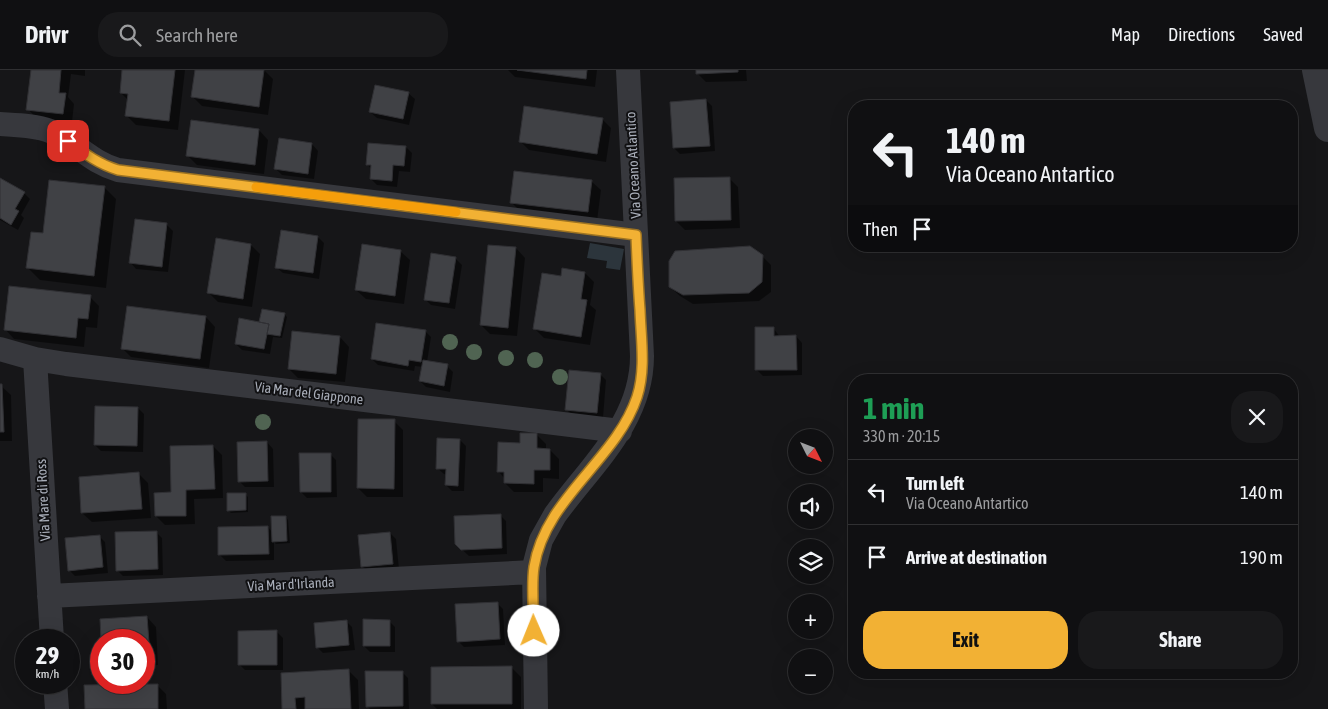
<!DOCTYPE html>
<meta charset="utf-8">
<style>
body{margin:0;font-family:"Asap Condensed",sans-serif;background:#19191b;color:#f1f3f6;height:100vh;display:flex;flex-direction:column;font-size:19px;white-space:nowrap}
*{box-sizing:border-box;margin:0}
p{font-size:16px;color:#9c9d9f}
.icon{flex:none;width:28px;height:28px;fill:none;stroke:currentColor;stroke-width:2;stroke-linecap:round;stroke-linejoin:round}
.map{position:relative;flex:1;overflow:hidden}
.panel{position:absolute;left:848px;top:304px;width:450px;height:305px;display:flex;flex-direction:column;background:#101012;border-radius:20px;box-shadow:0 5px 20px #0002,0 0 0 1px #303032}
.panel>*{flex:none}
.top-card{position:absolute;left:848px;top:30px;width:450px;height:152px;border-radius:20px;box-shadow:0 5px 20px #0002,0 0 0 1px #303032;background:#101012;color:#f1f3f6;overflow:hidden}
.needle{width:32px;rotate:132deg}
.tools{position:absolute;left:788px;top:359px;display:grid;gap:10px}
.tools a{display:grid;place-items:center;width:45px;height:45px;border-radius:50%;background:#101012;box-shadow:0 5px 20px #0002,0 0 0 1px #303032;font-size:25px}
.speed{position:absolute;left:15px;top:559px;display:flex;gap:10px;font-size:25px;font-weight:700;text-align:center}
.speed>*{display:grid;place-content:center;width:65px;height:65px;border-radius:50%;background:#101012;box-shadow:0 5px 20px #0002,0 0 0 1px #303032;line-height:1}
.speed small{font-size:12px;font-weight:400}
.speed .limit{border:8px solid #d22;background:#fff;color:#111}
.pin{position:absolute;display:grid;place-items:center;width:42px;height:42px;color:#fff;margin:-21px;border-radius:10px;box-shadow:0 2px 8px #0006}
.me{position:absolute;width:55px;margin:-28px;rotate:359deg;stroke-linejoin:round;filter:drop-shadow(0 0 4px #0008)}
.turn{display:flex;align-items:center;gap:18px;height:105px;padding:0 15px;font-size:22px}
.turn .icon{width:65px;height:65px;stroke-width:2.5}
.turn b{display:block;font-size:35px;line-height:42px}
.then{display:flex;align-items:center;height:48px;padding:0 15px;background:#0003;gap:10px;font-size:19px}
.round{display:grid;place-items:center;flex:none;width:52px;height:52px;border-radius:20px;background:#19191b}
.overview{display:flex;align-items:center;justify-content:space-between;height:85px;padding:0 15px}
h1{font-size:30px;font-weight:700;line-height:38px;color:#1e9e55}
.action{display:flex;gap:10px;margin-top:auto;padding:10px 15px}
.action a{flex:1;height:58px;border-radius:20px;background:#f2b134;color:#111;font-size:20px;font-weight:700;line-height:58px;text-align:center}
.action a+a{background:#19191b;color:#f1f3f6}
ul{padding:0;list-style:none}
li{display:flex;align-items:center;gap:15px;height:65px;padding:0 15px;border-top:1px solid #303032}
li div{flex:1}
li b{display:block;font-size:19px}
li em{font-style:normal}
header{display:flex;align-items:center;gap:30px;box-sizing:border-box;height:70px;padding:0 25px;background:#101012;border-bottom:1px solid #303032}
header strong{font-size:24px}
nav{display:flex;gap:28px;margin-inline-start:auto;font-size:18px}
.search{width:350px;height:45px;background:#19191b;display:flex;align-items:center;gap:12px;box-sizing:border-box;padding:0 18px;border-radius:20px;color:#9c9d9f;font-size:19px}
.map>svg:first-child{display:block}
.water{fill:#2c353c}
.shadow{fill:#0007}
.building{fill:#404145;stroke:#303034}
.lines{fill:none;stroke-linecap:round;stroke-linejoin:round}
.minor{stroke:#37383d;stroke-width:24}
.tertiary{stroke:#37383d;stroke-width:28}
.tree{fill:#506452}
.route-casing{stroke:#9d7322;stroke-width:12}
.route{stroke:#f2b134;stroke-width:9}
.slow{stroke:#f59e0b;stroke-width:9}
.labels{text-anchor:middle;stroke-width:4;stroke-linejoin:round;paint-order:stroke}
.street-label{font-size:14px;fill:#a8adb8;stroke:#111113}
</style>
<header>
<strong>Drivr</strong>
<div class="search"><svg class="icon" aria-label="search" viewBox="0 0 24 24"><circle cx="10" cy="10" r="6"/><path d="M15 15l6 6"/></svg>Search here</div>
<nav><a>Map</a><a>Directions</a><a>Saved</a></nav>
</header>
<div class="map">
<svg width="1328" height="639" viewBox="0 0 1328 639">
<rect width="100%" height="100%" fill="#161618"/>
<!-- water -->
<path class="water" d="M 590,173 L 624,179 L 620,200 L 606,198 L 607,191 L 587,188 Z"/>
<!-- shadow -->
<path class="shadow" d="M 32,0 L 85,0 L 85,6 L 71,4 L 68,27 L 74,34 L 72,52 L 37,49 L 28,39 Z
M 124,0 L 185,0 L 178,60 L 136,55 L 126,45 L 128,30 L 121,23 Z
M 196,0 L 264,0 L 273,9 L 268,45 L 202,36 L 193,27 Z
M 508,0 L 597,0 L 595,17 L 515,7 Z
M 697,0 L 746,0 L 747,11 L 706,12 L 697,3 Z
M 408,23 L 415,29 L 409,55 L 377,48 L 370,42 Z
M 706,30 L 712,36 L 715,81 L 680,84 L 674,78 Z
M 602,49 L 611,58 L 606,92 L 529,80 L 520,71 Z
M 192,52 L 259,60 L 268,70 L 264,104 L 197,95 L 187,85 Z
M 312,74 L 318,81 L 314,109 L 282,105 L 276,99 Z
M 406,77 L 412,83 L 410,102 L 399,101 L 397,117 L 377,115 L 371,109 L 372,100 L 367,94 Z
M 729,108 L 738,117 L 740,158 L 685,160 L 676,151 Z
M 0,110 L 24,123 L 30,129 L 21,145 L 24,148 L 18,160 L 0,150 Z
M 591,111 L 601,120 L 597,151 L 521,142 L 512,133 Z
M 104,117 L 116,129 L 106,218 L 40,210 L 28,198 L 44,165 Z
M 136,150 L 167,155 L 173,161 L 168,202 L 136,199 L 130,192 Z
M 318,167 L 324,173 L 319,209 L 283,203 L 276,197 Z
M 251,175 L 260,184 L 252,237 L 218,232 L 209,223 Z
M 516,178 L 525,188 L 517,266 L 490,264 L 481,255 Z
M 400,181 L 410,190 L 404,234 L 366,229 L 356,220 Z
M 432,185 L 456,189 L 462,195 L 455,239 L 431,235 L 425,229 Z
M 762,186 L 771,195 L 771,222 L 759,231 L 693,234 L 680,226 L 670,217 Z
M 585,203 L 594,212 L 590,235 L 596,240 L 590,275 L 544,268 L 535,259 L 562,207 Z
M 90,227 L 99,236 L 97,258 L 86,257 L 84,277 L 14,269 L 5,259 Z
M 284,244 L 287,247 L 282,268 L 273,267 L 270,284 L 242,280 L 236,274 Z
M 206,247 L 215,257 L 209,298 L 131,287 L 122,278 Z
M 774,259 L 780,267 L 796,266 L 802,273 L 802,305 L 763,306 L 757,300 Z
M 425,261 L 431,267 L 427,292 L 447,296 L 453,302 L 450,322 L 426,317 L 420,311 L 423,297 L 415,296 L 414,301 L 378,295 L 372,289 Z
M 340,267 L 349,277 L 345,312 L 298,308 L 289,299 Z
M 600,304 L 606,310 L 603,348 L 572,345 L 566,339 Z
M 0,315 L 11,325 L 12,371 L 0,371 Z
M 138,338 L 144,344 L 143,382 L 101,381 L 95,375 Z
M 394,351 L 403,360 L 403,427 L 367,427 L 358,418 Z
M 537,365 L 546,374 L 546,380 L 550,380 L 559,389 L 559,409 L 543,408 L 543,422 L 514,422 L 505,413 L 505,409 L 498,401 L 521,374 Z
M 460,370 L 466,376 L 464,421 L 452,421 L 446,415 L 447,405 L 444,404 L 437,398 Z
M 267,372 L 273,379 L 274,417 L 245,417 L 239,411 Z
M 213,376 L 222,385 L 223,428 L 194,429 L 195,454 L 165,455 L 156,446 L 173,424 Z
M 330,384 L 336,390 L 337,427 L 307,428 L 301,422 Z
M 139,404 L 148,413 L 151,448 L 92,452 L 82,443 Z
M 245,424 L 248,427 L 248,442 L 231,443 L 228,440 Z
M 500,445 L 506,451 L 507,484 L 469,486 L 456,474 Z
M 286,447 L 288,450 L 290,473 L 276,474 L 274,472 L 274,490 L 226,491 L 220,485 L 268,457 L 273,463 Z
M 156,462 L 162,468 L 163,505 L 123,506 L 117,500 Z
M 390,463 L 396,469 L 399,499 L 369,503 L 363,497 Z
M 99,466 L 105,472 L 108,503 L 75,506 L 69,500 Z
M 497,533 L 503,539 L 505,575 L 464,577 L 458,571 Z
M 147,547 L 156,557 L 158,595 L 144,596 L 144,570 L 103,570 Z
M 346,551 L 352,557 L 355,580 L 323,583 L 317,577 Z
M 389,551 L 395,557 L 395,582 L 370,582 L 364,576 Z
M 277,562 L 283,568 L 283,600 L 245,600 L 239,594 Z
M 512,598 L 521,607 L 521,639 L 437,639 L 432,634 Z
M 349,601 L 358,610 L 359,639 L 284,639 L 282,604 Z
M 402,602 L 408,608 L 409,639 L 370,639 L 367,636 Z
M 157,615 L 166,624 L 167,639 L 86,639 L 86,616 Z"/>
<!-- building -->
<path class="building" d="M 31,0 L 61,0 L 59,23 L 66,23 L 63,44 L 26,40 Z
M 122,0 L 175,0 L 169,51 L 125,46 L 128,24 L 120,23 Z
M 195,0 L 264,0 L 259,37 L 191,27 Z
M 517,0 L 587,0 L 586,9 Z
M 696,0 L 738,0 L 738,2 L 696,4 Z
M 375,15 L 409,22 L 403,49 L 369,42 Z
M 706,29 L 710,76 L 673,78 L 670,32 Z
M 524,36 L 603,48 L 597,84 L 519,72 Z
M 191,50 L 259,59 L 255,95 L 186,86 Z
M 279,68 L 312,73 L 308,104 L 274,99 Z
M 368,73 L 406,76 L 404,96 L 393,95 L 392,111 L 370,109 L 371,95 L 366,95 Z
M 514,101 L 592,110 L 588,142 L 510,133 Z
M 730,107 L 731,150 L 675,151 L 674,108 Z
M 0,108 L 25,122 L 15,139 L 19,141 L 11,155 L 0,148 Z
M 49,110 L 105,116 L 94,206 L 26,198 L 31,162 L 43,163 Z
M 135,149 L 167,153 L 162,197 L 129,193 Z
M 281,160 L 318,166 L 313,203 L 275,198 Z
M 216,168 L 251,174 L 243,229 L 207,223 Z
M 362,174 L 401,180 L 395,226 L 355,220 Z
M 488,175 L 516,177 L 508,258 L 480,255 Z
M 750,176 L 763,185 L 762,212 L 749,223 L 683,225 L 669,217 L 669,191 L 675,181 Z
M 431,183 L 456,187 L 449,233 L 424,230 Z
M 562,198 L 585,202 L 581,229 L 587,230 L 581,267 L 533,259 L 542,203 L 561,206 Z
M 9,216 L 91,225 L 88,249 L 78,248 L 76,268 L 4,260 Z
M 127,236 L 206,246 L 200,289 L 121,279 Z
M 262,239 L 285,243 L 280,266 L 267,264 L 269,254 L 259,252 Z
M 239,248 L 269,254 L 264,279 L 235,274 Z
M 376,253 L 426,260 L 421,292 L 409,290 L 408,296 L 371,289 Z
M 755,257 L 774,257 L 774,266 L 796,265 L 797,300 L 755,300 Z
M 292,261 L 340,266 L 336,304 L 288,299 Z
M 423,290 L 448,294 L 444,316 L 419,311 Z
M 569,300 L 601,303 L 597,343 L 565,340 Z
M 0,314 L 2,314 L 4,362 L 0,362 Z
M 95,336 L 138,337 L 137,376 L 94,375 Z
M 358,349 L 395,349 L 394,419 L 357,418 Z
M 520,363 L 537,363 L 537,378 L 550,379 L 550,400 L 534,400 L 534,414 L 504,413 L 504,402 L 497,402 L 498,372 L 520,373 Z
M 437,368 L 460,369 L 458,416 L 445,415 L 446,399 L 436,399 Z
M 267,371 L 268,411 L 238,412 L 237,372 Z
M 213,375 L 215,419 L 186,420 L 186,446 L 155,446 L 154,423 L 171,422 L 170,376 Z
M 299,383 L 331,383 L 331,422 L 300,422 Z
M 139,402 L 142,439 L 81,443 L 79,407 Z
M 227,423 L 246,423 L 246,440 L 227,441 Z
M 501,444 L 502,478 L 461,480 L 455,474 L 454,446 Z
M 271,446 L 286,446 L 287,471 L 272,472 Z
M 268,456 L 269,484 L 218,485 L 218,457 Z
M 157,461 L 158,499 L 116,501 L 115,462 Z
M 390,462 L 393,494 L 361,497 L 358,465 Z
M 100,465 L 103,497 L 68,501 L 65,468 Z
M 498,532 L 500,569 L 457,572 L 455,534 Z
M 147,546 L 150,586 L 144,587 L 144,570 L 101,570 L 100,549 Z
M 363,549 L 390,550 L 390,576 L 363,576 Z
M 347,550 L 349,575 L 316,578 L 314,553 Z
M 277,560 L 277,595 L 238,595 L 238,561 Z
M 512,596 L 512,634 L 431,634 L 431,597 Z
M 349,599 L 351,639 L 305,639 L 305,627 L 295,628 L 296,639 L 282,639 L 281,603 Z
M 365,601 L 403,601 L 403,636 L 366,637 Z
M 158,614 L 158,639 L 85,639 L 84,615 Z"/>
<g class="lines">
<!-- minor -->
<path class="minor" d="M 0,54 C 16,55 35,55 50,61 C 76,72 90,92 118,100 L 636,165
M 0,279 L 35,289 L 66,294 L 620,361
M 35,289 L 52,570
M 49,526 L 533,502
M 55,612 L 57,639
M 536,639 L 534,497 L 541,470 L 555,445 C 591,395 642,352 642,286 L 628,0"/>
<!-- tertiary -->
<path class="tertiary" d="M 1316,0 L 1328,58"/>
</g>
<!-- trees -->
<g class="tree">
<circle cx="450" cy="272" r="8"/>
<circle cx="474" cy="282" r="8"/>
<circle cx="506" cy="288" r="8"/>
<circle cx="535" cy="290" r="8"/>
<circle cx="560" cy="307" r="8"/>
<circle cx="263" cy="352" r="8"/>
</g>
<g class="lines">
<!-- route casing -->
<g class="route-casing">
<path id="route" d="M 68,71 C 84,83 98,94 118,100 L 636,165 C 637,190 638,215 640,240 C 641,269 646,299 637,327 C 616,390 545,428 534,497 C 531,517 534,540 534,561"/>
</g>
<!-- route -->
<use href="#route" class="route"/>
<!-- slow -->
<path class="slow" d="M 256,117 L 456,142"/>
</g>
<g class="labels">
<!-- street labels -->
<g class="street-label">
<text transform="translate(633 95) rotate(-93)" y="5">Via Oceano Atlantico</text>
<text transform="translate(309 323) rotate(7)" y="5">Via Mar del Giappone</text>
<text transform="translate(43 430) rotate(-93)" y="5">Via Mare di Ross</text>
<text transform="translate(291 514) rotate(-3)" y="5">Via Mar d'Irlanda</text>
</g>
</g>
</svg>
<div class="tools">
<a><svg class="needle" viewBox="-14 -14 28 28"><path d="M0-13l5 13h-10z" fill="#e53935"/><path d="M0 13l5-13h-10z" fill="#9c9d9f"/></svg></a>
<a><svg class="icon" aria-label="sound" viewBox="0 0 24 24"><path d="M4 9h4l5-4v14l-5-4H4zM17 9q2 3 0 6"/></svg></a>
<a><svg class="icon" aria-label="layers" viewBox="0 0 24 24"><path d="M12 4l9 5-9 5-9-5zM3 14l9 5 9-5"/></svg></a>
<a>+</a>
<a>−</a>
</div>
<div class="speed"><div>29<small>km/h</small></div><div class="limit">30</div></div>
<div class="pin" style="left:68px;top:71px;background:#d93025"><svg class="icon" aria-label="arrive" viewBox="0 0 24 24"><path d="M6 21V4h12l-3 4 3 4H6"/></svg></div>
<svg class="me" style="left:534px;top:561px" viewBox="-20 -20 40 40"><circle r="19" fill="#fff"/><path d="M0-13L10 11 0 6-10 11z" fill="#f2b134"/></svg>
<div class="top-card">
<div class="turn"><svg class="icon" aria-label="left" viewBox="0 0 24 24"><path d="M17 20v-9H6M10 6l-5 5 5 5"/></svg><div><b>140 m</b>Via Oceano Antartico</div></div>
<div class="then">Then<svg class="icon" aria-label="arrive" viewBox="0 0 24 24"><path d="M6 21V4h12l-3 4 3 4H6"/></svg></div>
</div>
<section class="panel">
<div class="overview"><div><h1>1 min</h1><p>330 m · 20:15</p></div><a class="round"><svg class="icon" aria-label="close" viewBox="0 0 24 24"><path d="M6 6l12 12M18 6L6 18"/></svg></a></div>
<ul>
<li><svg class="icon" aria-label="left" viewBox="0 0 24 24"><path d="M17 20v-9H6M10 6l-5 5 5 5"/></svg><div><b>Turn left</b><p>Via Oceano Antartico</p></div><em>140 m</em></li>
<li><svg class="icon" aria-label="arrive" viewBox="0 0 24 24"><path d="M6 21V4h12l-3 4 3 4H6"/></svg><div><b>Arrive at destination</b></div><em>190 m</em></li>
</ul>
<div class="action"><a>Exit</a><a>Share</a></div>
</section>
</div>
